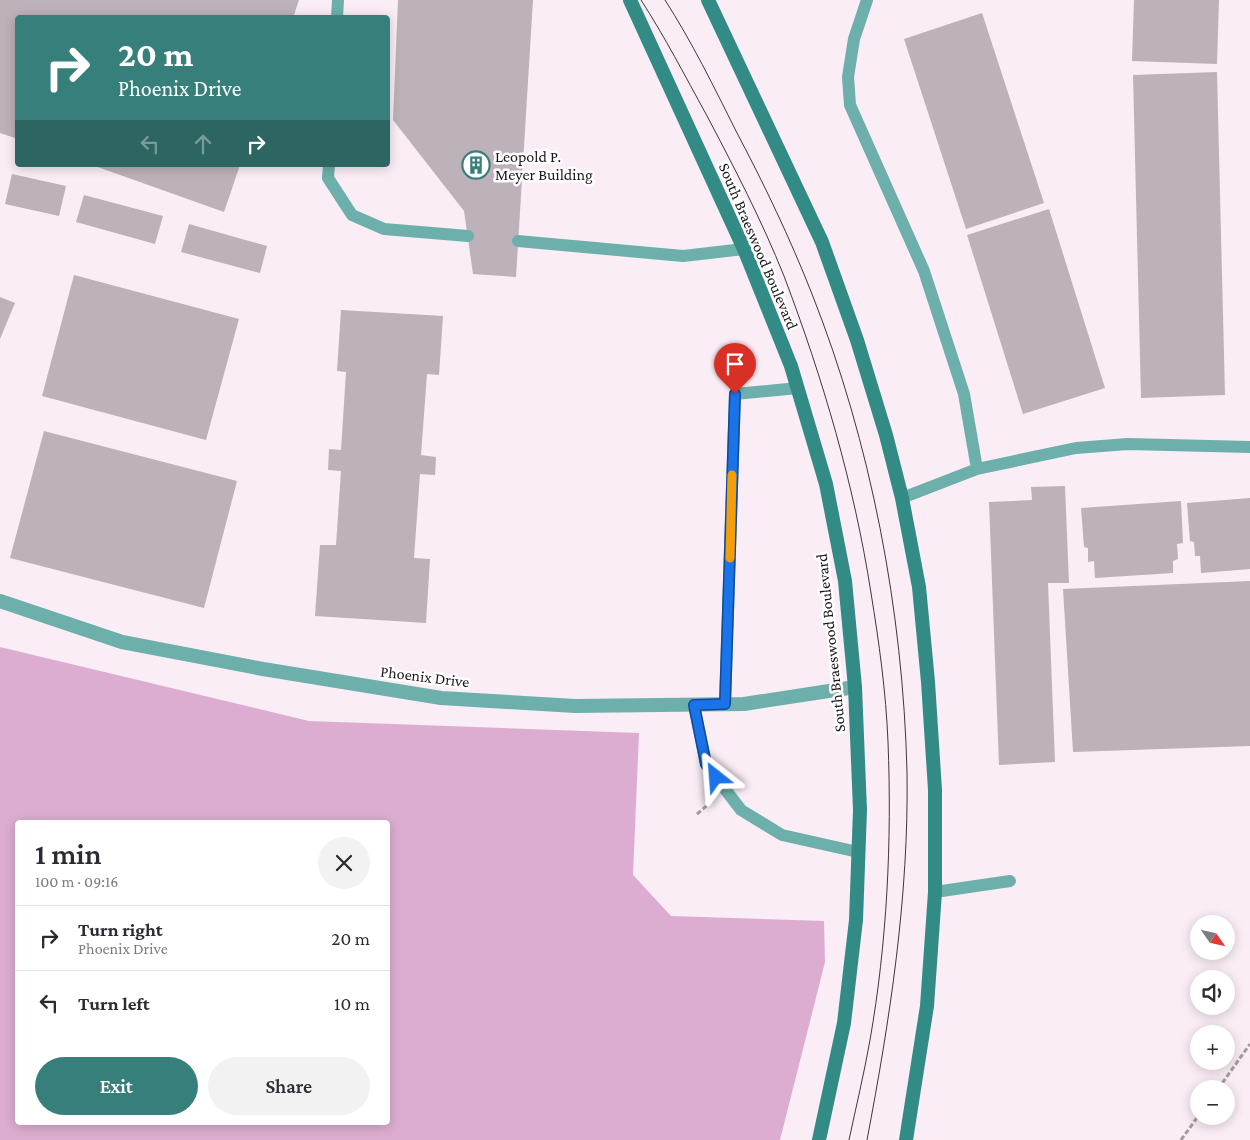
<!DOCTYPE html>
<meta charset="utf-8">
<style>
body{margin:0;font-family:"Crimson Pro",serif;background:#f2f2f3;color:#2b2b33;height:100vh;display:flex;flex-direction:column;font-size:19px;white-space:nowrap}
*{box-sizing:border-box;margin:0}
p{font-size:16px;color:#7c7c81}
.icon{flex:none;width:28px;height:28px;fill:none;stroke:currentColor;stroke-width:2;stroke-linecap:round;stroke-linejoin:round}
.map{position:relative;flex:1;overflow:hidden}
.sheet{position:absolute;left:15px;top:820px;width:375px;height:305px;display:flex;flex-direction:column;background:#fff;border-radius:5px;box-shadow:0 2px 12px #0003}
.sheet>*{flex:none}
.guide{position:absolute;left:15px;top:15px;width:375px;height:152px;border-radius:5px;box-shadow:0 2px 12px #0003;background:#377f7a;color:#fff;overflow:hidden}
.needle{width:32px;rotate:124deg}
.controls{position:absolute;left:1190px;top:915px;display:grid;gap:10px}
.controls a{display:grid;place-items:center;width:45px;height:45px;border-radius:50%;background:#fff;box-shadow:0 2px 12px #0003;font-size:25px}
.pin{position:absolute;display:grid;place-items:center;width:42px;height:42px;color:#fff;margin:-51px -21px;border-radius:50% 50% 50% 0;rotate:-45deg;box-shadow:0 0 5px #0007}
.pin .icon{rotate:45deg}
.me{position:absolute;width:55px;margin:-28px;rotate:332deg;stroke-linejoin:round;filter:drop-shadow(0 0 4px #0008)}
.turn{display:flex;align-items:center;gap:18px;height:105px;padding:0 20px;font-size:22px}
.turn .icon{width:65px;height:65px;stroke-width:2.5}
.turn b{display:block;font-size:35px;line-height:42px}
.lanes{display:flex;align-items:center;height:48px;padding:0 20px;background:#0003;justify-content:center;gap:25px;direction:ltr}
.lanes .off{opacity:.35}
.round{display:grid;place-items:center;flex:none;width:52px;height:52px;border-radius:26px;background:#f2f2f3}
.overview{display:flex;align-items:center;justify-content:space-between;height:85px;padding:0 20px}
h1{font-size:30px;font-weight:600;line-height:38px}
.action{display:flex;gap:10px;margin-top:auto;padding:10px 20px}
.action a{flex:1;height:58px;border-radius:30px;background:#377f7a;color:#fff;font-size:20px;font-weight:600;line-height:58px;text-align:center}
.action a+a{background:#f2f2f3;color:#2b2b33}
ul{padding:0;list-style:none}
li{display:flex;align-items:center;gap:15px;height:65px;padding:0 20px;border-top:1px solid #e1e1e2}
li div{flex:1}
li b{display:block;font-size:19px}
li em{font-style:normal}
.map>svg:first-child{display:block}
.green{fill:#dcadd0;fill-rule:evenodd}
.building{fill:#bdb1ba}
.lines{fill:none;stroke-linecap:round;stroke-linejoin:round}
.path{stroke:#a49aa1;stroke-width:3;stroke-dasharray:5 2.5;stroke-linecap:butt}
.service{stroke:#6dafaa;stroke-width:12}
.minor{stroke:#6dafaa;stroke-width:14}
.secondary{stroke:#338b85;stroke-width:14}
.tram{stroke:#3d373c;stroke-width:1}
.route-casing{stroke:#114b97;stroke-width:12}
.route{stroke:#1a73e8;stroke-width:9}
.slow{stroke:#f59e0b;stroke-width:9}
.labels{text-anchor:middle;stroke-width:5;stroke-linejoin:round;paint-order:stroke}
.poi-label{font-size:16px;fill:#1c171b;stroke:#fff;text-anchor:start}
.street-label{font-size:16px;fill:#1c171b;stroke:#fff}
</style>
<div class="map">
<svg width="1250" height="1140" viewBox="0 0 1250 1140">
<rect width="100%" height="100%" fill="#faedf6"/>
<!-- green -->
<path class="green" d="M 0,647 L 309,721 L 639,733 L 633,875 L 671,916 L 824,921 L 825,962 L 780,1140 L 0,1140 ZM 18,822 L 388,822 L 388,1122 L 18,1122 Z"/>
<!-- building -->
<path class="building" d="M 0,0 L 299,0 L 293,18 L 18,18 L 18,139 L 0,133 Z
M 398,0 L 533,0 L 516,277 L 473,274 L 464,211 L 393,120 Z
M 1134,0 L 1219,0 L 1217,64 L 1132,61 Z
M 982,13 L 1044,203 L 966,229 L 904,39 Z
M 1217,72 L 1225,395 L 1141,398 L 1133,75 Z
M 92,165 L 240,165 L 224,212 Z
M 12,174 L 66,186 L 59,216 L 5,204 Z
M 84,195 L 163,216 L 155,244 L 76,222 Z
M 1049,209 L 1105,388 L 1023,414 L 967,235 Z
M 189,224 L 267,246 L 260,273 L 181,252 Z
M 74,275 L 239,319 L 206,440 L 42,396 Z
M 0,297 L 15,303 L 0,339 Z
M 341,310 L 443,316 L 439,375 L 427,374 L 421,455 L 436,457 L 435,475 L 420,474 L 414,558 L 430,559 L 426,623 L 315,616 L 320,545 L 336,545 L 341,471 L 328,470 L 329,449 L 341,450 L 346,372 L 337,371 Z
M 44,431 L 237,481 L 204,608 L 10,558 Z
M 1065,486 L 1069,583 L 1048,583 L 1055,762 L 999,765 L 989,502 L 1032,500 L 1031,487 Z
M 1250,498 L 1250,569 L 1201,573 L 1200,556 L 1195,556 L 1194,542 L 1190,541 L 1187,503 Z
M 1181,501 L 1183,543 L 1177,544 L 1178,559 L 1173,561 L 1173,573 L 1095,578 L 1094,561 L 1088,562 L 1088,548 L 1084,547 L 1081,508 Z
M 1250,581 L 1250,746 L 1073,752 L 1063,589 Z"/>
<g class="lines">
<!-- path -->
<path class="path" d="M 697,814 L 710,803
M 1218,1089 L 1250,1044
M 1181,1140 L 1199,1115"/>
<!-- service -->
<path class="service" d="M 867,0 L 854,39 L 848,77 L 850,105 L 924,271 L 964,394 L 977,469
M 337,18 L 338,0
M 329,165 L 328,178 L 352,215 L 384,229 L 468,236
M 518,241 L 683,256 L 744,249
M 902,498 L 977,469 L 1076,448 L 1128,444 L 1250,447
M 725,704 L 735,394 L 798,388
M 694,705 L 706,764 L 741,810 L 782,835 L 858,852
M 935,892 L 1010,881"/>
<!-- minor -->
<path class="minor" d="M 0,601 L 122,642 L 263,669 L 441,698 L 575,706 L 744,704 L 855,687"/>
<!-- secondary -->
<path class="secondary" d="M 630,0 L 744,249 L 791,366 L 826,484 L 845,581 L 855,687 L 860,810 L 856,920 L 844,1023 L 819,1140
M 708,0 L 822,242 L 857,340 L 886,435 L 902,498 L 919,587 L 928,682 L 935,790 L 935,892 L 927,1006 L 906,1140"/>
<!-- tram -->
<path class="tram" d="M 641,0 C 665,37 685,76 706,114 C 734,167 762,221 784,276 C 823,379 854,484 871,593 C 879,642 886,692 888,742 C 892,841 887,943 870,1040 C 864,1074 856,1107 849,1140
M 665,0 C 692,42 714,87 736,131 C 764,184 790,238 812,294 C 871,443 903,611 907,772 C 909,896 890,1019 867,1140"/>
</g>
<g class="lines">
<!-- route casing -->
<g class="route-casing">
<path id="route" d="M 716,777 L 706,764 L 694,705 L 725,704 L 735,394"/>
</g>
<!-- route -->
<use href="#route" class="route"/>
<!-- slow -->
<path class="slow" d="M 730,558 L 732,475"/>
</g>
<!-- icons -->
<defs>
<g id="building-ring" transform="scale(1.4375)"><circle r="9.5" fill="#fff" stroke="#377f7a" stroke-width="1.5"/><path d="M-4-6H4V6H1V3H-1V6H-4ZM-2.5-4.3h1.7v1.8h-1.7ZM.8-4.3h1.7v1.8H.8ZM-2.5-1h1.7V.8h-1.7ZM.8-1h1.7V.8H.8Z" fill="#377f7a"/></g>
</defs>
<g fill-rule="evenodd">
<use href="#building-ring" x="476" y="165"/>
</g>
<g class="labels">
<!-- poi labels -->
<g class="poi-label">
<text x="495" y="162">Leopold P.<tspan x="495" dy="18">Meyer Building</tspan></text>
</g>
<!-- street labels -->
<g class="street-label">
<text transform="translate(759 246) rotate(67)" y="6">South Braeswood Boulevard</text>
<text transform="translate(830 643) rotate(-96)" y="6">South Braeswood Boulevard</text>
<text transform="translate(425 676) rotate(7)" y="6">Phoenix Drive</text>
</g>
</g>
</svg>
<div class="controls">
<a><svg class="needle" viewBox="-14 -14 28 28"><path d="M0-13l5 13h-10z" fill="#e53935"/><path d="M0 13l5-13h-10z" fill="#7c7c81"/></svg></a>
<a><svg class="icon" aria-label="sound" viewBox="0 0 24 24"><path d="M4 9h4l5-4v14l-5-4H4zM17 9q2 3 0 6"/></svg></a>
<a>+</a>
<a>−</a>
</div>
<div class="pin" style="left:735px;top:394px;background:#d93025"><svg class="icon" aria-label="arrive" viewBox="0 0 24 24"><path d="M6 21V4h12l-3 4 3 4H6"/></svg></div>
<svg class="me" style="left:716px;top:777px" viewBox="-20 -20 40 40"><path d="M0-17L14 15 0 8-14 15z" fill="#1a73e8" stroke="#fff" stroke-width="4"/></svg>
<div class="guide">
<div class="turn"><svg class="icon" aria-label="right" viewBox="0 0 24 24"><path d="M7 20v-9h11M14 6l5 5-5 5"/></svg><div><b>20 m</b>Phoenix Drive</div></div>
<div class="lanes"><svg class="icon off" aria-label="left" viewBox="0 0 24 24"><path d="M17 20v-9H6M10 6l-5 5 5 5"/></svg><svg class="icon off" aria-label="ahead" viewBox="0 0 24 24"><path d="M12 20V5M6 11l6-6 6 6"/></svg><svg class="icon" aria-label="right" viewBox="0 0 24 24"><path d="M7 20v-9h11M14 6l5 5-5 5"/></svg></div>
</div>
<section class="sheet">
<div class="overview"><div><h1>1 min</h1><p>100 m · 09:16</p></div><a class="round"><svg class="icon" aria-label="close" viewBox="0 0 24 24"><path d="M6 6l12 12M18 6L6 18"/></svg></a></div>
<ul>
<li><svg class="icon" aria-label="right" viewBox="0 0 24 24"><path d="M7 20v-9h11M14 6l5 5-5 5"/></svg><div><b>Turn right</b><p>Phoenix Drive</p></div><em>20 m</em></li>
<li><svg class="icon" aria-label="left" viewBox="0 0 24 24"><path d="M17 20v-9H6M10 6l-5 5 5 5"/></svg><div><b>Turn left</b></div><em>10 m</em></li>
</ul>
<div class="action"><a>Exit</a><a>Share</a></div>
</section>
</div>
